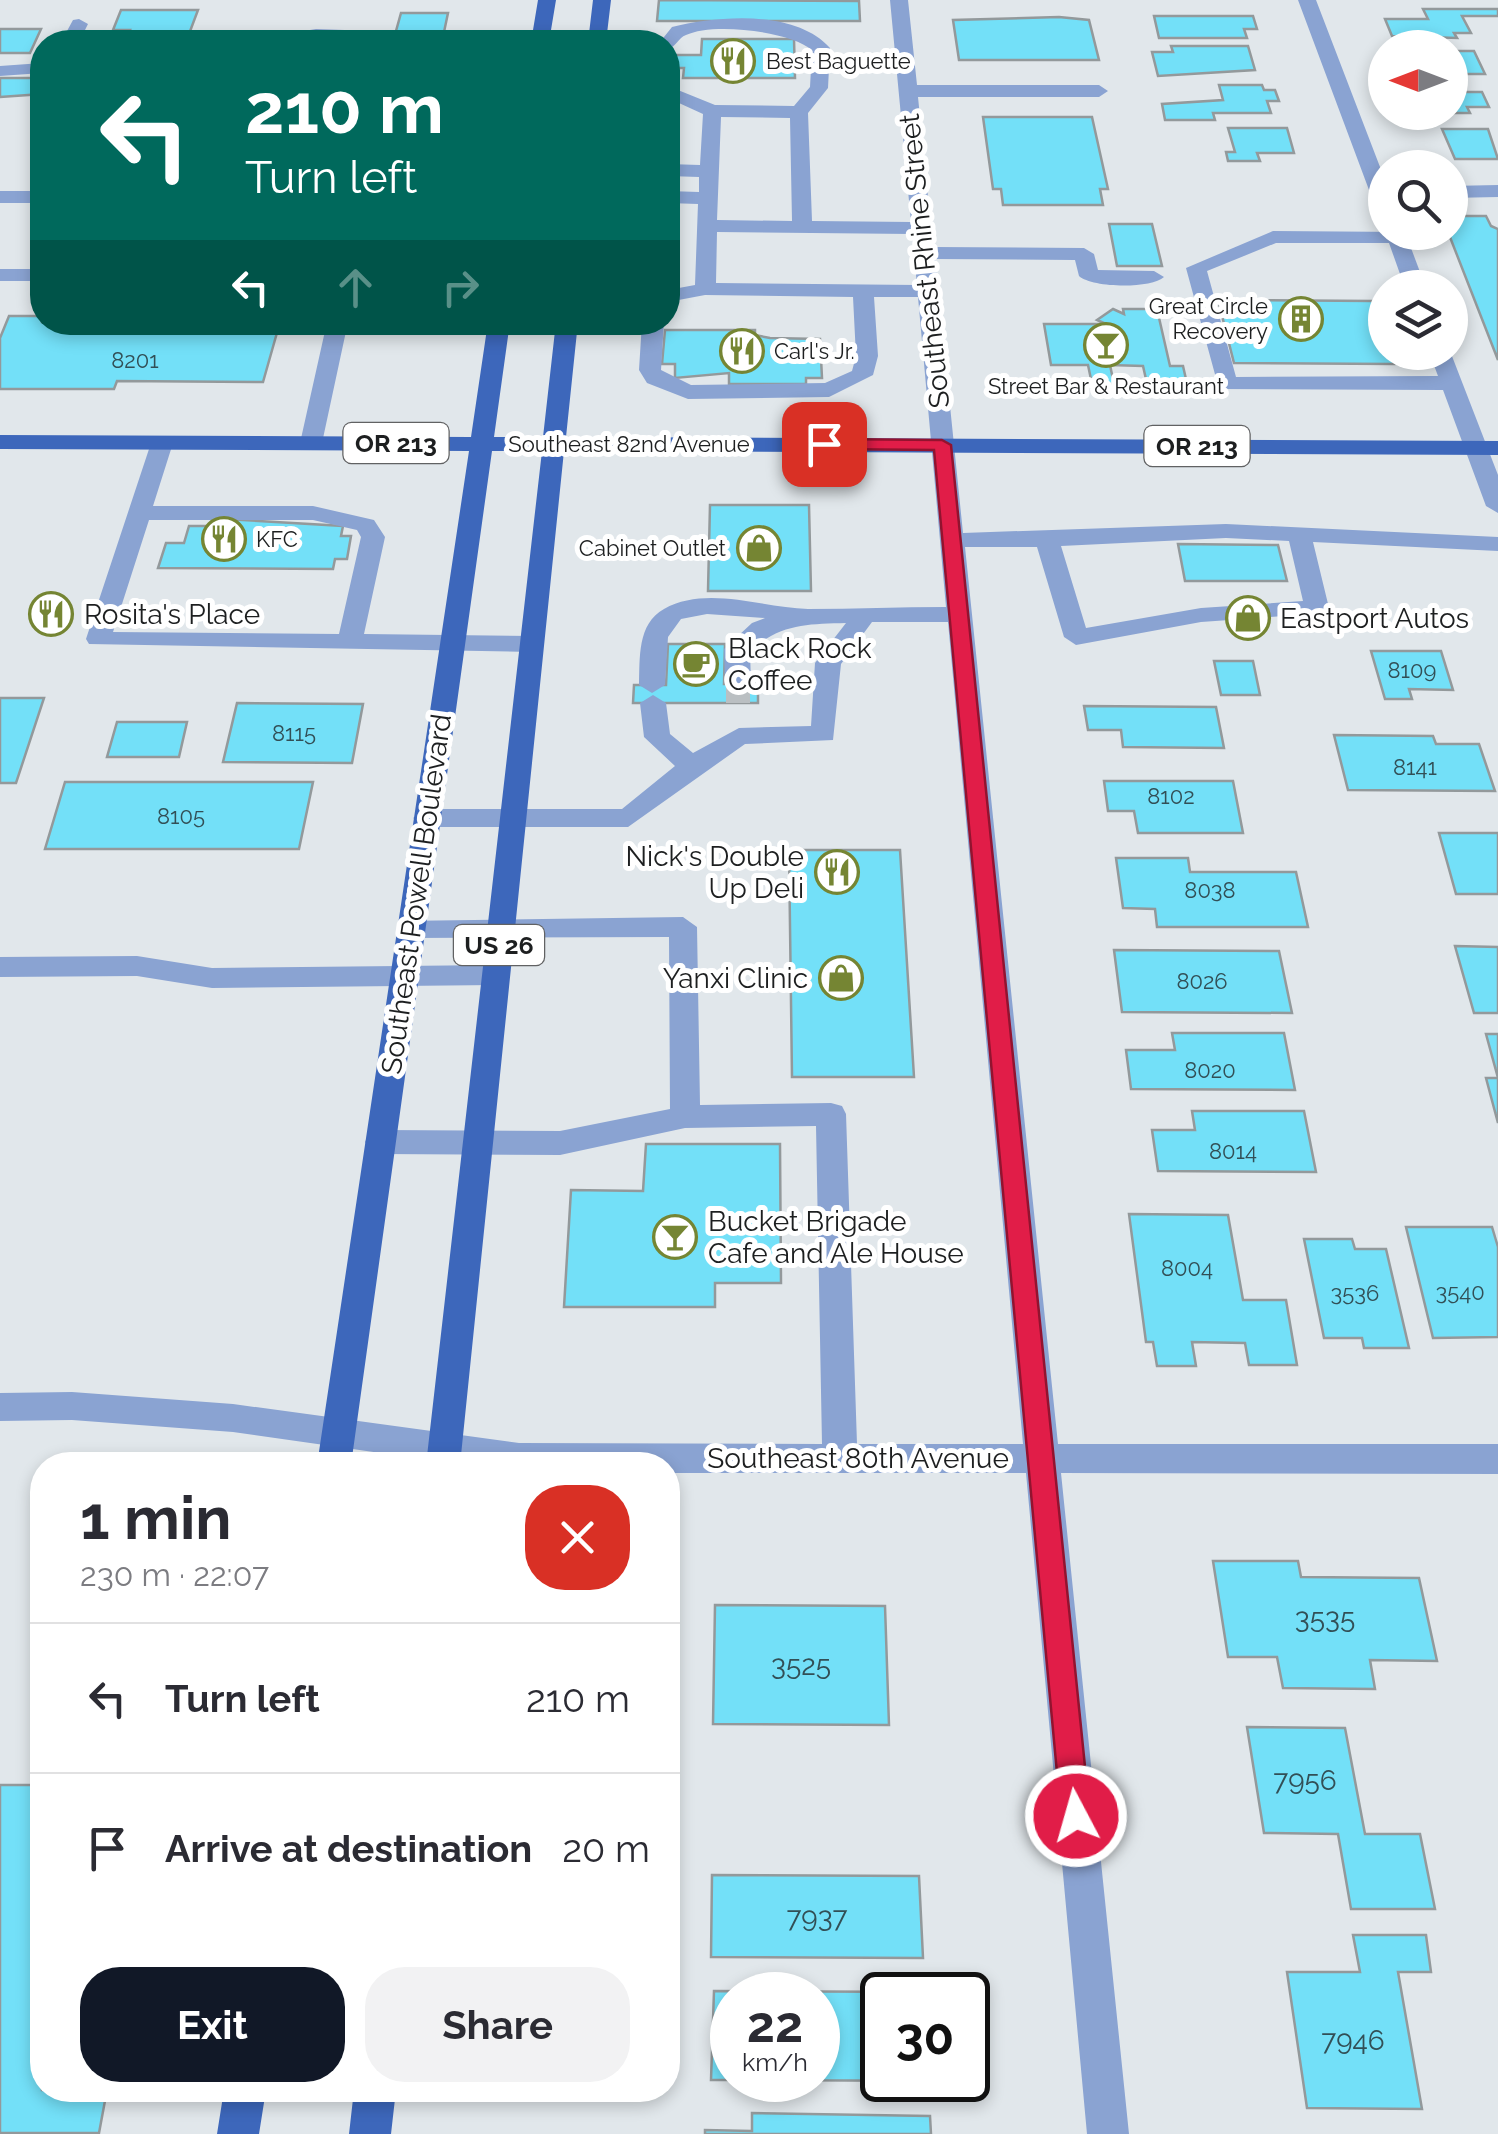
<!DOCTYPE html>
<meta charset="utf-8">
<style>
body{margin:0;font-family:Raleway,sans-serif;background:#f2f2f3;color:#2b2b33;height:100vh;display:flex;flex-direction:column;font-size:38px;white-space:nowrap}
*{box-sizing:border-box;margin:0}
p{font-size:32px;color:#7c7c81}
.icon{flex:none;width:55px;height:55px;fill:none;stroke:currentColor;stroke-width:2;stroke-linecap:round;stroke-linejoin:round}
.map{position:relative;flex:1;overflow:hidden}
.drawer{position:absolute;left:30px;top:1452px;width:650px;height:650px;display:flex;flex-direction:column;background:#fff;border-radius:40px;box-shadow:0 5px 15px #0003}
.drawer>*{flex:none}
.hud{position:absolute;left:30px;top:30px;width:650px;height:305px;border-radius:40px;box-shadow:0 5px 15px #0003;background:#00695c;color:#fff;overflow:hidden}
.needle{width:65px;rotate:270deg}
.fabs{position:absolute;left:1368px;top:30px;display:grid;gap:20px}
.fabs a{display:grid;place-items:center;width:100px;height:100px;border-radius:50%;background:#fff;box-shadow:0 5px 15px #0003;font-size:50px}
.speed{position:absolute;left:710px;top:1972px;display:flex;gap:20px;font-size:50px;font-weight:700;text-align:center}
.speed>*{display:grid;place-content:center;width:130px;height:130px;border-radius:50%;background:#fff;box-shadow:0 5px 15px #0003;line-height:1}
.speed small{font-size:25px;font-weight:400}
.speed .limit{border:5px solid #111;border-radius:15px;background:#fff;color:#111}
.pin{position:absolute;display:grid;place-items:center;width:85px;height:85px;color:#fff;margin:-42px;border-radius:20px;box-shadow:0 5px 15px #0006}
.me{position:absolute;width:110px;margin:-55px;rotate:354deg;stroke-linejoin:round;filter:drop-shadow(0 0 8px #0008)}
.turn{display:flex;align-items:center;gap:35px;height:210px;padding:0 50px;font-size:45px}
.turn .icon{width:130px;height:130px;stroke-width:2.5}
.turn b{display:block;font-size:70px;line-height:85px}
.lanes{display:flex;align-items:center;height:95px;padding:0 50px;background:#0003;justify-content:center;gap:50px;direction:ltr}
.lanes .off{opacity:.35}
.round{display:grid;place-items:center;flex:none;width:105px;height:105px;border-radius:40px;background:#f2f2f3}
.summary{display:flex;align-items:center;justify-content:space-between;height:170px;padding:0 50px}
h1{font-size:60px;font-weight:700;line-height:75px}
.cta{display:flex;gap:20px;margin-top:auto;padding:20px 50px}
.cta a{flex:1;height:115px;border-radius:40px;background:#111827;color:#fff;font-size:40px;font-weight:700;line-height:115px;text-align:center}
.cta a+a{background:#f2f2f3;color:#2b2b33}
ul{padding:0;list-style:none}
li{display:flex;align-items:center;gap:30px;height:150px;padding:0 50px;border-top:2px solid #e1e1e2}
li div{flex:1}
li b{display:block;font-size:38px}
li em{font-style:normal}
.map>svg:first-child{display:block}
.building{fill:#73e0f8;stroke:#93999b;stroke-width:2.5}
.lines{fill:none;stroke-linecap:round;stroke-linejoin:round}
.minor-tunnel{stroke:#babfc2;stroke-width:24;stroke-dasharray:24 12;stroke-linecap:butt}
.minor{fill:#8aa3d2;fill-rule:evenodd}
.major{fill:#3d67bb;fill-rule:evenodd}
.route{fill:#e11d48;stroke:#92132f;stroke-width:2.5}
.labels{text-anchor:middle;stroke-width:10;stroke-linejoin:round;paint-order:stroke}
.far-poi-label{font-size:22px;fill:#1d1f20;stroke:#fff;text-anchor:start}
.number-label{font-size:22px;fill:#324f56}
.far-street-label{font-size:22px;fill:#1d1f20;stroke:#fff}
.shield{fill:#fff;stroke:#616263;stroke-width:2.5}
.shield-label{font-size:25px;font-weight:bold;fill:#1d1f20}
.street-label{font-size:28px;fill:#1d1f20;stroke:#fff}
.poi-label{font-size:28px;fill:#1d1f20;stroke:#fff;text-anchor:start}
.near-number-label{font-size:28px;fill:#324f56}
</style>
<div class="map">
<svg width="1498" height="2134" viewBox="0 0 1498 2134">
<rect width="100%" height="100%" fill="#e1e7eb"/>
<!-- building -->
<path class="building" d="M 659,0 L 859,1 L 860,21 L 657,21 Z
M 1423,9 L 1498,9 L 1498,16 L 1462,16 L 1471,33 L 1454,33 L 1457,38 L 1392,36 L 1385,19 L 1428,19 Z
M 121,10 L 198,10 L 186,42 L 125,42 L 130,30 L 113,30 Z
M 401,13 L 448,13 L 444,32 L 396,31 Z
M 1154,16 L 1253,16 L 1257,29 L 1244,29 L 1247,38 L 1159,38 Z
M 1059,17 L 1089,20 L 1099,60 L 959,60 L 953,20 Z
M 0,29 L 41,29 L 30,53 L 0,53 Z
M 702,39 L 794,39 L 795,78 L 683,78 L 684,68 L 672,68 L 673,55 L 701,55 Z
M 1171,46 L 1248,46 L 1255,70 L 1158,76 L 1152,52 L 1173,52 Z
M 1450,51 L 1474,51 L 1485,74 L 1450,74 Z
M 0,78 L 42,78 L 42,94 L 0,97 Z
M 1219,85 L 1262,85 L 1264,90 L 1275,90 L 1279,101 L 1267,101 L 1271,113 L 1213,113 L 1215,120 L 1165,120 L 1162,104 L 1223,100 Z
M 1450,92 L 1482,92 L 1489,107 L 1467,107 L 1470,113 L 1431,113 L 1450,112 Z
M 983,117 L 1092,117 L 1108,189 L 1100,189 L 1103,205 L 1003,205 L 1001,189 L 993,189 Z
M 1228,128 L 1287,128 L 1294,153 L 1257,153 L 1260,161 L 1228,161 L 1226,152 L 1235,152 Z
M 1442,129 L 1488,129 L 1498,159 L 1455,159 Z
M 1450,216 L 1486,216 L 1491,226 L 1498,229 L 1498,360 L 1448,232 Z
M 1109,224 L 1152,224 L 1162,266 L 1117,266 Z
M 1218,300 L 1373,301 L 1385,337 L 1385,352 L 1390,352 L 1394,364 L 1234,363 Z
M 1113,309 L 1124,314 L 1123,309 L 1157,309 L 1170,366 L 1183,366 L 1188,388 L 1148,388 L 1143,366 L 1110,365 L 1114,384 L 1092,384 L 1088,365 L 1051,365 L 1044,324 L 1106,324 L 1097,320 Z
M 9,316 L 42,316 L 42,322 L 280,322 L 263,382 L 117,381 L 114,389 L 0,389 L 0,338 Z
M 665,330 L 755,330 L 755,335 L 770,338 L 820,339 L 822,378 L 806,378 L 806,384 L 729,384 L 729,373 L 675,378 L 675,364 L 662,364 Z
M 710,505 L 809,505 L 811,591 L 708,591 Z
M 225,519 L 343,526 L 341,536 L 351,536 L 347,559 L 335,559 L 333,569 L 158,568 L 166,543 L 184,543 L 189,526 L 223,526 Z
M 1178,544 L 1278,545 L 1287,581 L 1185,581 Z
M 668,644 L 725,644 L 724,684 L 758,684 L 758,703 L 633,703 L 634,685 L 666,685 Z
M 1371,651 L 1441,651 L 1453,690 L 1409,689 L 1412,699 L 1385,699 Z
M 1214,661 L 1253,661 L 1260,695 L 1221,695 Z
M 0,698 L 44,698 L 16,783 L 0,783 Z
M 237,703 L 363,704 L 352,763 L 223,762 Z
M 1084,706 L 1216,707 L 1224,748 L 1123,747 L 1121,730 L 1088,730 Z
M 117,722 L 187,722 L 179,757 L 107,757 Z
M 1334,735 L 1433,736 L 1436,744 L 1479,744 L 1495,791 L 1348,790 Z
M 1104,781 L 1233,781 L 1243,833 L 1138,833 L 1134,811 L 1108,811 Z
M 65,782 L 313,782 L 299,849 L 45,849 Z
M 1439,833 L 1498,833 L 1498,894 L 1456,894 Z
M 789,850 L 900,850 L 914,1077 L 792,1077 Z
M 1116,858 L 1188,858 L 1190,872 L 1296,872 L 1308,927 L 1157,927 L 1155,909 L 1123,908 Z
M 1455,946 L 1498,947 L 1498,1013 L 1474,1013 Z
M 1114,950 L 1279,951 L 1292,1013 L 1122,1012 Z
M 1172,1033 L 1284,1033 L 1295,1090 L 1131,1089 L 1126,1050 L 1175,1050 Z
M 1486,1034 L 1498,1034 L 1498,1123 L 1486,1078 L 1498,1078 Z
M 1192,1111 L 1304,1111 L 1316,1172 L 1158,1171 L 1152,1130 L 1195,1130 Z
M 646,1144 L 780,1144 L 781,1283 L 715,1283 L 715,1307 L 564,1307 L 571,1190 L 643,1191 Z
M 1129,1214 L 1228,1215 L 1243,1300 L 1286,1300 L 1297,1365 L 1249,1365 L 1245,1343 L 1192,1342 L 1196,1366 L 1157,1366 L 1153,1342 L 1146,1342 Z
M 1406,1227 L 1492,1227 L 1498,1247 L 1498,1337 L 1433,1338 Z
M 1304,1239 L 1352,1239 L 1355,1249 L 1386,1249 L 1409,1348 L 1364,1348 L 1362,1338 L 1324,1338 Z
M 1213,1561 L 1298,1561 L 1301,1577 L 1419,1578 L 1437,1661 L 1370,1660 L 1375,1689 L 1283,1688 L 1277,1657 L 1228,1657 Z
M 715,1605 L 885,1606 L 889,1725 L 713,1724 Z
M 1247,1727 L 1345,1728 L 1365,1834 L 1420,1834 L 1435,1909 L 1351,1909 L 1338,1834 L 1264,1833 Z
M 0,1785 L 42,1785 L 42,2090 L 107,2090 L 99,2133 L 0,2133 Z
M 712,1875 L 919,1876 L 923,1958 L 711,1957 Z
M 1353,1935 L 1426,1935 L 1431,1972 L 1398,1972 L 1422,2109 L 1307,2108 L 1287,1972 L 1360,1972 Z
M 714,1991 L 928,1992 L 882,1995 L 882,2080 L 933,2081 L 756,2080 L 818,2080 L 818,1995 L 732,1995 L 732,2080 L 711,2080 Z
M 752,2113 L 930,2116 L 931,2134 L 705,2134 L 705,2130 L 752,2131 Z"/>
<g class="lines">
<!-- minor-tunnel -->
<path class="minor-tunnel" d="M 738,684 L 738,703"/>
<!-- minor -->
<path class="minor" d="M 890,0 L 908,0 L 917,85 L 1099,85 L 1108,91 L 1099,97 L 918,97 L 933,247 L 1084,248 L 1094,254 L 1098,270 L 1154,271 L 1164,277 C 1151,289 1092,288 1079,276 L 1075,260 L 935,259 L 963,533 L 1226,524 L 1498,537 L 1498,551 L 1313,542 L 1329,608 L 1326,613 L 1201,622 L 1076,645 L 1064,637 L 1037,547 L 965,547 L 1058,1444 L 1498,1444 L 1498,1474 L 1061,1473 L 1129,2134 L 1087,2134 L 1026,1473 L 668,1473 L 668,1465 L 465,1465 L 233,1432 L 72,1420 L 0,1421 L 0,1393 L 72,1392 L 233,1404 L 519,1443 L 822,1444 L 816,1126 L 685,1128 L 560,1155 L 380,1154 L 369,1150 L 365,1142 L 369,1134 L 380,1130 L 560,1131 L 670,1109 L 669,937 L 411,938 L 401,935 L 397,928 L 401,921 L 683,917 L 697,927 L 700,1105 L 831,1103 L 842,1106 L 846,1114 L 857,1444 L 1023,1444 L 948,622 L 872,622 L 841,664 L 833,740 L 745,744 L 628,827 L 427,827 L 413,818 L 427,809 L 622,809 L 675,766 L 644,737 L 640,703 L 653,695 L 666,703 L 670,734 L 693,753 L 739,728 L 811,726 L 815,663 L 846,623 C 807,624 780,624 750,651 L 751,684 L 738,692 L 725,684 L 724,649 L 752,623 L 765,618 L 707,614 L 681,619 L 668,637 L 665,685 L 652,693 L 639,685 C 640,658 637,624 664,609 C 707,585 763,608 808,609 C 854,609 900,607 946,607 L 918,297 L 874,297 L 878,356 L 873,375 L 829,397 L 688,399 L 647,383 L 639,370 L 642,322 L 664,322 L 661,370 L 691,385 L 825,383 L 852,371 L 856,356 L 853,297 L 705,295 L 668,302 L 668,290 L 695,285 L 698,204 L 668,203 L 668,191 L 699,192 L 699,177 L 668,176 L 668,164 L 700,165 L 703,114 L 668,98 L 668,86 L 715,105 L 794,106 L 810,87 L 812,50 C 790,31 712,22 686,35 C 678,38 677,46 668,49 L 668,42 L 660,42 L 672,27 C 718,16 795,9 830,48 L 828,88 L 808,113 L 812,221 L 911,222 ZM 721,117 L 790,118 L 792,221 L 717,220 ZM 717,232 L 912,234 L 917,285 L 716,283 ZM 1226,538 L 1289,541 L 1303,601 L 1201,608 L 1086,628 L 1061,546 Z
M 1298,0 L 1316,0 L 1385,180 L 1385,212 L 1375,206 Z
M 79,19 L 88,24 L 79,42 L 61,42 L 73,20 Z
M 316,29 L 373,31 L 392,42 L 310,38 L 310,30 Z
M 42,63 L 42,73 L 0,76 L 0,66 Z
M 1498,185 L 1498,197 L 1450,198 L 1450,186 Z
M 0,191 L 42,191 L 42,203 L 0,203 Z
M 1273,231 L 1405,232 L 1426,288 L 1405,288 L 1389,243 L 1276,243 L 1207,271 L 1236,377 L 1438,376 L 1429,352 L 1450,351 L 1498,475 L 1498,513 L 1486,506 L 1443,390 L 1219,389 L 1186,268 Z
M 0,269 L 42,269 L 42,281 L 0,281 Z
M 327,322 L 348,322 L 322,443 L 311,450 L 300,443 Z
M 162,436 L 173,443 L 153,506 L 313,506 L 374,520 L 385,537 L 364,634 L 532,636 L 544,644 L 532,652 L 89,644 L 86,639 L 151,443 ZM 149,520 L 313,520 L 357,530 L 361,537 L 339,634 L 113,632 Z
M 137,956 L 212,968 L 496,965 L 510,975 L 496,985 L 212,988 L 137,976 L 0,977 L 0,957 Z"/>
<!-- major -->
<path class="major" d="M 538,0 L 556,0 L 549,42 L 531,42 Z
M 593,0 L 611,0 L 606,42 L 588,42 Z
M 488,322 L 510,322 L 494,437 L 543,437 L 556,322 L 578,322 L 566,437 L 1498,441 L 1498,455 L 564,451 L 460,1465 L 426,1465 L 542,451 L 492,451 L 351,1465 L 317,1465 L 469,451 L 0,449 L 0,435 L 471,437 Z
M 224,2090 L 266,2090 L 259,2134 L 217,2134 Z
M 354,2090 L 396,2090 L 391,2134 L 349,2134 Z"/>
</g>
<!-- route -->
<path class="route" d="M 942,440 L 951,445 L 1090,1816 L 1086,1826 L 1076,1830 L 1065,1826 L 1061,1816 L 934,450 L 824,449 L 815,444 L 824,439 Z"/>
<!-- icons -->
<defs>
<g id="restaurant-ring" transform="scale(2.25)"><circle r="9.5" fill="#fff" stroke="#758533" stroke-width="1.5"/><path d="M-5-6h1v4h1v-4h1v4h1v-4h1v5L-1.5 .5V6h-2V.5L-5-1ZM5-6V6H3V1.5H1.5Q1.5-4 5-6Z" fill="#758533"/></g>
<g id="building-ring" transform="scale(2.25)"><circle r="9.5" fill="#fff" stroke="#758533" stroke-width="1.5"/><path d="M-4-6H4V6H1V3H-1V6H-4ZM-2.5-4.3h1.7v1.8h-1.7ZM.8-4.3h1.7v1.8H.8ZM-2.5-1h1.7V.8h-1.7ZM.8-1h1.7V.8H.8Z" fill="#758533"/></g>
<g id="bar-ring" transform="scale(2.25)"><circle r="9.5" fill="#fff" stroke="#758533" stroke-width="1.5"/><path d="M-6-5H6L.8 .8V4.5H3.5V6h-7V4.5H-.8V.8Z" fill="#758533"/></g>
<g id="shop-ring" transform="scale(2.25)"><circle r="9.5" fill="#fff" stroke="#758533" stroke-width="1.5"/><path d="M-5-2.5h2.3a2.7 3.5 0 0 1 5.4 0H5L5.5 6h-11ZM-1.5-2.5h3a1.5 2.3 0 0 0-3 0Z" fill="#758533"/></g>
<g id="cafe-ring" transform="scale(2.25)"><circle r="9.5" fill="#fff" stroke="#758533" stroke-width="1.5"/><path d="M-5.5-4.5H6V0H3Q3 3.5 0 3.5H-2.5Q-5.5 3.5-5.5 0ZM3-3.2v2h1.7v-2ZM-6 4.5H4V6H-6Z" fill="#758533"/></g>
</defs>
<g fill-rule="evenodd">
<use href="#restaurant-ring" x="733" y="61"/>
<use href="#building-ring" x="1301" y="319"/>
<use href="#bar-ring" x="1106" y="345"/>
<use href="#restaurant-ring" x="742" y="351"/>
<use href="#restaurant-ring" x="224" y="539"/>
<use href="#shop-ring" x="759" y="548"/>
<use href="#restaurant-ring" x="51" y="614"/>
<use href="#shop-ring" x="1248" y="618"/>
<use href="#cafe-ring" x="696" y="664"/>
<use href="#restaurant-ring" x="837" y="872"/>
<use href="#shop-ring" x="841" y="978"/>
<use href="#bar-ring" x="675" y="1237"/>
</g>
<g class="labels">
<!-- far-poi labels -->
<g class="far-poi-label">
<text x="766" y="69">Best Baguette</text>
<text x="1268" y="314" text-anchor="end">Great Circle<tspan x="1268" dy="25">Recovery</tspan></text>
<text x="774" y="359">Carl's Jr.</text>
<text x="1106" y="394" text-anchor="middle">Street Bar &amp; Restaurant</text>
<text x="256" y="547">KFC</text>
<text x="726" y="556" text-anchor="end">Cabinet Outlet</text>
</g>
<!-- number labels -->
<g class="number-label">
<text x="135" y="368">8201</text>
<text x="1412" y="678">8109</text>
<text x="294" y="741">8115</text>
<text x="1415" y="775">8141</text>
<text x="1171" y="804">8102</text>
<text x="181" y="824">8105</text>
<text x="1210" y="898">8038</text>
<text x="1202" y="989">8026</text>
<text x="1210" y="1078">8020</text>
<text x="1233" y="1159">8014</text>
<text x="1187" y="1276">8004</text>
<text x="1460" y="1300">3540</text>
<text x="1355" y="1301">3536</text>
</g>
<!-- far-street labels -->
<g class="far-street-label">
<text x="629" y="452">Southeast 82nd Avenue</text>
</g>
<!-- shield labels -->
<g class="shield">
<rect x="343.5" y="423" width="105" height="40" rx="8"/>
<rect x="1144.5" y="426" width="105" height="40" rx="8"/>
<rect x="454" y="925" width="90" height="40" rx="8"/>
</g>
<g class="shield-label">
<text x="396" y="452">OR 213</text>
<text x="1197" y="455">OR 213</text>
<text x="499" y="954">US 26</text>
</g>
<!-- street labels -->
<g class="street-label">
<text transform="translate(924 261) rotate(-96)" y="10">Southeast Rhine Street</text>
<text transform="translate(416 894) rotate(-82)" y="10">Southeast Powell Boulevard</text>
<text x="858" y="1468">Southeast 80th Avenue</text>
</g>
<!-- poi labels -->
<g class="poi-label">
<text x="84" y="624">Rosita's Place</text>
<text x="1280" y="628">Eastport Autos</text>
<text x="728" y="658">Black Rock<tspan x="728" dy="32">Coffee</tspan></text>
<text x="804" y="866" text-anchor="end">Nick's Double<tspan x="804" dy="32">Up Deli</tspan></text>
<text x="808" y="988" text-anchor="end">Yanxi Clinic</text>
<text x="708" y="1231">Bucket Brigade<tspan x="708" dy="32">Cafe and Ale House</tspan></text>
</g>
<!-- near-number labels -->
<g class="near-number-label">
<text x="1325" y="1628">3535</text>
<text x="801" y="1675">3525</text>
<text x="1305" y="1790">7956</text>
<text x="817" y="1927">7937</text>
<text x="1353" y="2050">7946</text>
</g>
</g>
</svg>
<div class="fabs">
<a><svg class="needle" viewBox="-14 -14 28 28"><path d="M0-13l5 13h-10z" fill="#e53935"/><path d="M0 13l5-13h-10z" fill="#7c7c81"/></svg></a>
<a><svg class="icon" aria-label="search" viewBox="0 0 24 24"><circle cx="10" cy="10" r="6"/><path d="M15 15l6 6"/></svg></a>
<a><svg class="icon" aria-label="layers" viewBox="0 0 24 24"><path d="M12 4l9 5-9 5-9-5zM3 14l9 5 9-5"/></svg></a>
</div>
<div class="speed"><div>22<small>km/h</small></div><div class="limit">30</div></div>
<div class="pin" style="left:824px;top:444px;background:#d93025"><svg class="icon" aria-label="arrive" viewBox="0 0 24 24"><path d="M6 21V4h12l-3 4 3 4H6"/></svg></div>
<svg class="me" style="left:1076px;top:1816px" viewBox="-20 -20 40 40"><circle r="17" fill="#e11d48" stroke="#fff" stroke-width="3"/><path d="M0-11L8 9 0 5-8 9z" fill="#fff"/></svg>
<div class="hud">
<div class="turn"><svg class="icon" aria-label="left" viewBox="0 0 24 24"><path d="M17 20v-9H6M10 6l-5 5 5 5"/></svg><div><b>210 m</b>Turn left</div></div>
<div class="lanes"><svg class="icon" aria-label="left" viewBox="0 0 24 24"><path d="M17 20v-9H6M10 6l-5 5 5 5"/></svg><svg class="icon off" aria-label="ahead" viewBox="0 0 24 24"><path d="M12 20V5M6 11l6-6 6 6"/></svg><svg class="icon off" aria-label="right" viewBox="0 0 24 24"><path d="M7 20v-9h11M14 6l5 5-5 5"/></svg></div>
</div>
<section class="drawer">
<div class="summary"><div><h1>1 min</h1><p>230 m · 22:07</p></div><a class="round" style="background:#d93025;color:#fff"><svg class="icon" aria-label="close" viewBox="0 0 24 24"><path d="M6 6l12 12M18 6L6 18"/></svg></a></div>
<ul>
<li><svg class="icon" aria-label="left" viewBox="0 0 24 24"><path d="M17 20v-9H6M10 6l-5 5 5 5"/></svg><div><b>Turn left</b></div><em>210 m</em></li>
<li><svg class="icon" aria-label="arrive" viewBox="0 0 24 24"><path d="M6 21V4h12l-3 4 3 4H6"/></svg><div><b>Arrive at destination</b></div><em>20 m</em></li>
</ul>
<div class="cta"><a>Exit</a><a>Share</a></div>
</section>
</div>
